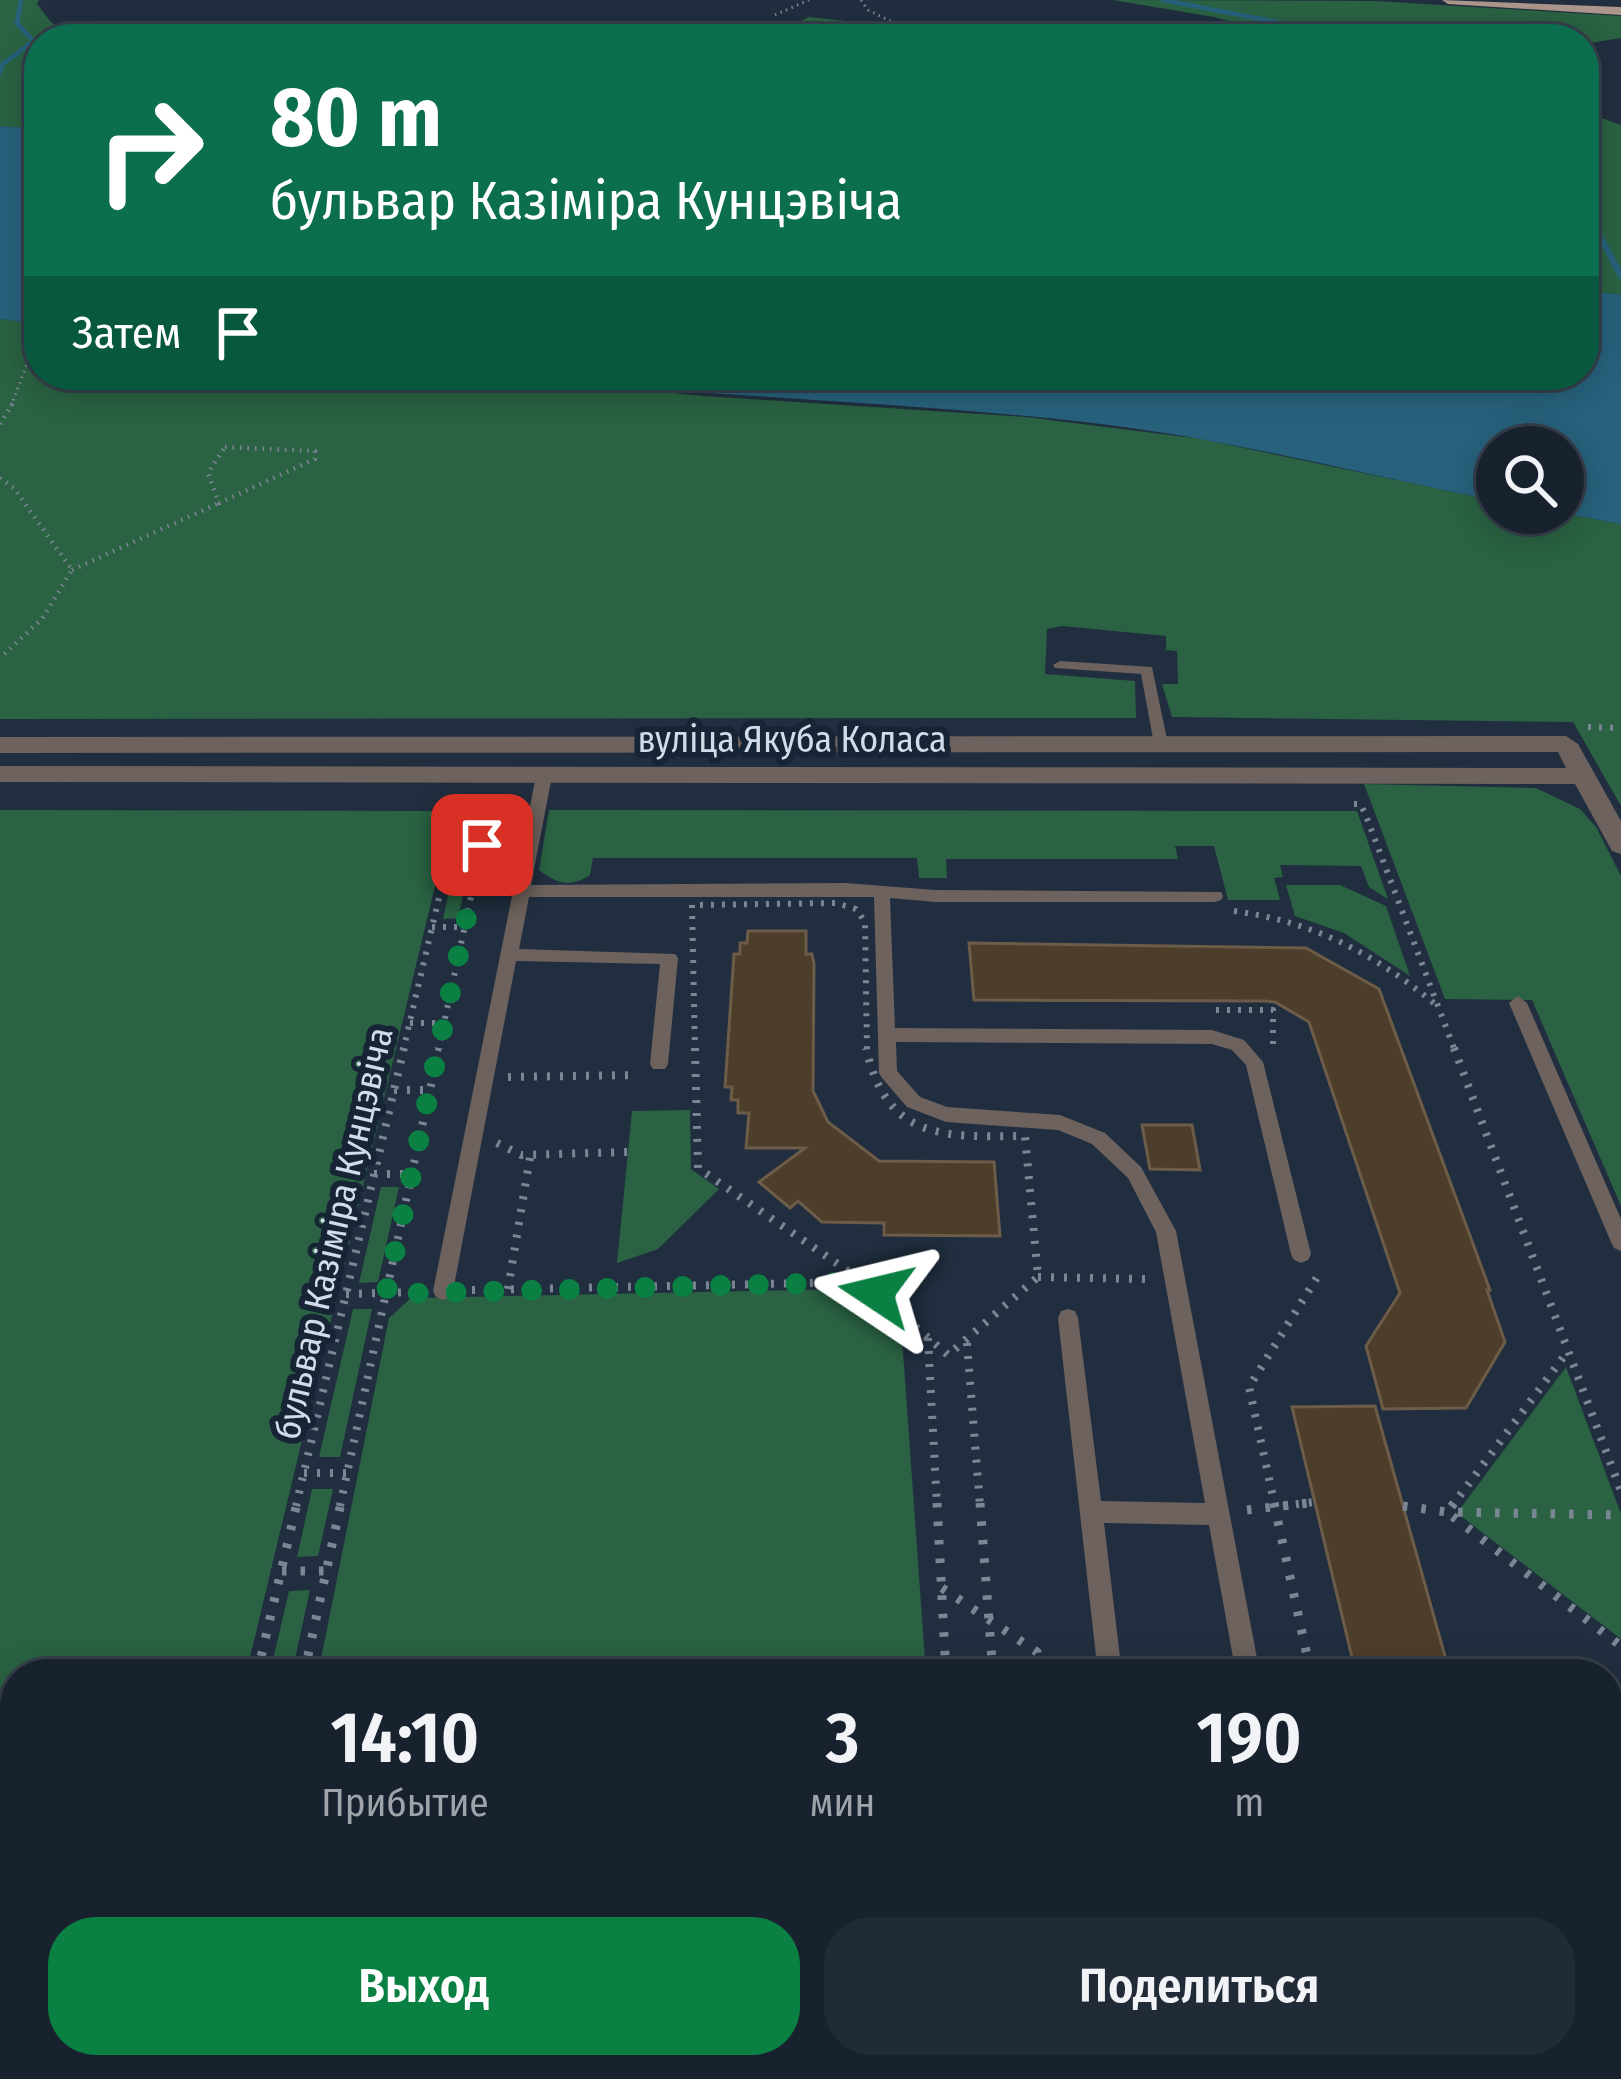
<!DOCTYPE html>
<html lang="ru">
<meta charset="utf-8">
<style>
body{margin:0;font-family:"Fira Sans Condensed",sans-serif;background:#212a37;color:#f1f3f6;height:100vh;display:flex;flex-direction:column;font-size:45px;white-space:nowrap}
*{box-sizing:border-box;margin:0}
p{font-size:39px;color:#9fa4aa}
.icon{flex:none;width:66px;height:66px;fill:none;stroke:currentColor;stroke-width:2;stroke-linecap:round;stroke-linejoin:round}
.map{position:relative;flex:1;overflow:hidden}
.side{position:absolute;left:0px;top:1659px;width:1623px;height:420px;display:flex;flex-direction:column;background:#18222f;border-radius:48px 48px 0 0;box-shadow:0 6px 30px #0003,0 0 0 3px #363f4b}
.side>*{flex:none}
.top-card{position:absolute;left:24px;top:24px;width:1575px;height:366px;border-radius:48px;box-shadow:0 6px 30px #0003,0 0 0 3px #363f4b;background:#0b6e4f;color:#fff;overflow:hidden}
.controls{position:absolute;left:1476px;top:426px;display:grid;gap:24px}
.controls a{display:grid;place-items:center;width:108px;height:108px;border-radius:50%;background:#18222f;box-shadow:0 6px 30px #0003,0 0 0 3px #363f4b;font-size:60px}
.pin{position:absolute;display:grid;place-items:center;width:102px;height:102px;color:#fff;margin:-51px;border-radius:24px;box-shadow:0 6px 18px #0006}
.me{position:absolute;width:132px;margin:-66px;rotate:280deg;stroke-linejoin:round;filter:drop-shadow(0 0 9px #0008)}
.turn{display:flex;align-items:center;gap:42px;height:252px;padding:0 48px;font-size:54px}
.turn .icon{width:156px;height:156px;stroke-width:2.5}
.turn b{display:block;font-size:84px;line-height:102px}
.then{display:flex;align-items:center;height:114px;padding:0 48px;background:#0003;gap:24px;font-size:45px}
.eta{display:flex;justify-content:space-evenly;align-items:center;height:204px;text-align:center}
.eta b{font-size:72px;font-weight:600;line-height:84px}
.button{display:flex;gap:24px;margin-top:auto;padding:24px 48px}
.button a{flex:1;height:138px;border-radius:48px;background:#0b8043;color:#fff;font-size:48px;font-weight:600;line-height:138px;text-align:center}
.button a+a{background:#212a37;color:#f1f3f6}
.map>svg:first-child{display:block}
.green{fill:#2a6243}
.water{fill:#27617c}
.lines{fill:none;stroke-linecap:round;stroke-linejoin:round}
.stream-far1{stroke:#27617c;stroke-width:4.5}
.stream{stroke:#27617c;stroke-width:6}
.building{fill:#4d3e2b;stroke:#6c5c48;stroke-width:3}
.path-far4{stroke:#7b8695;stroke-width:3;stroke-dasharray:1.5 4.5;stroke-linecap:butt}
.path-far3{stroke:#7b8695;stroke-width:4.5;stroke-dasharray:1.5 6;stroke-linecap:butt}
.path-far2{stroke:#7b8695;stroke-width:6;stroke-dasharray:3 8;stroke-linecap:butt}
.path-far1{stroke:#7b8695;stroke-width:8;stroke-dasharray:3 10;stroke-linecap:butt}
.path{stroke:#7b8695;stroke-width:9;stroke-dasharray:4.5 14;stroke-linecap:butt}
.service{fill:#6d625d;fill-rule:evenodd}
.tertiary{fill:#6d625d;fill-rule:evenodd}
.primary{fill:#ac958b;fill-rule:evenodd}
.route{stroke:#0b8043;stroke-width:21;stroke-dasharray:0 37.8}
.labels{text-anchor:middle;stroke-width:12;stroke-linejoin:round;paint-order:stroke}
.street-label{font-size:36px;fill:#d2dbe7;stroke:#172435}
</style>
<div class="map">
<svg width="1621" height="2079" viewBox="0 0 1621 2079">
<rect width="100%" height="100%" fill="#202e3f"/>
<!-- green -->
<path class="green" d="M 0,0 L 39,0 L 37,4 L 51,22 L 78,39 L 39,39 L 39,129 L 0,126 Z
M 1113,0 L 1376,1 L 1621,16 L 1621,38 L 1584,44 L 1584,39 L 1297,39 L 1214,17 Z
M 809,17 L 873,24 L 868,39 L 798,39 L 789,27 Z
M 1584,112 L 1621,125 L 1621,295 L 1584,290 Z
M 0,319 L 39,324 L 39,375 L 491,375 L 704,396 L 1026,417 L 1201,439 L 1497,501 L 1497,513 L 1562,513 L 1621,524 L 1621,806 L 1573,722 L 1172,717 L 1162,684 L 1178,684 L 1177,651 L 1166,650 L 1166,636 L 1062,626 L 1047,629 L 1045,674 L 1135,681 L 1136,718 L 0,719 Z
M 1364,784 L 1536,788 L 1580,809 L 1596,827 L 1621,876 L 1621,1206 L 1532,1000 L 1445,999 Z
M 0,810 L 453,811 L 246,1674 L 15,1674 L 15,2064 L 153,2064 L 149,2079 L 0,2079 Z
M 549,810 L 1357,811 L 1388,899 L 1369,887 L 1361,866 L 1280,865 L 1283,877 L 1274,878 L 1280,900 L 1228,900 L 1214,846 L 1175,846 L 1178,859 L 946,859 L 947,878 L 919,878 L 917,858 L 593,858 L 590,875 C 569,888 558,884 539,870 Z
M 467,811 L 482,811 L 458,918 L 443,919 Z
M 1286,885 L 1340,885 L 1386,906 L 1410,976 L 1344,933 L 1295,916 Z
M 690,1110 L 691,1169 L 719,1189 L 658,1249 L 617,1263 L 632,1111 Z
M 381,1187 L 399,1187 L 378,1282 L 359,1283 Z
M 852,1289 L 901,1324 L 926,1674 L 318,1674 L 389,1318 L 411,1298 Z
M 353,1309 L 372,1309 L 340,1457 L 319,1457 Z
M 1566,1367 L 1621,1514 L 1621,1639 L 1457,1513 Z
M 312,1489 L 333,1489 L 318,1556 L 297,1557 Z
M 310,1590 L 293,1668 L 271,1668 L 289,1591 Z
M 241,2064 L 871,2064 L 860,2079 L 238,2079 Z"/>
<!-- water -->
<path class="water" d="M 0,126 L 39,129 L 39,324 L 0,319 Z
M 1584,290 L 1621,295 L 1621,524 L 1562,513 L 1563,447 L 1497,447 L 1497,501 C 1360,474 1223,437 1084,422 C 887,400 688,396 491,375 L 1584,375 Z"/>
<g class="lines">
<!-- stream-far1 -->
<path class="stream-far1" d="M 1163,0 L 1364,39
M 0,73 L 2,65 L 33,41 L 17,23 L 21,0"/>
<!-- stream -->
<path class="stream" d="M 1584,222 L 1594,225 L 1621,276"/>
</g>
<!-- building -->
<path class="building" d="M 748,931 L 806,931 L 806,954 L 812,954 L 814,964 L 813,1091 L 828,1122 L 879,1161 L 994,1162 L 1000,1236 L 884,1235 L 884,1223 L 822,1222 L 798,1201 L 790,1208 L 759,1182 L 805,1148 L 746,1148 L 749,1113 L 738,1113 L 738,1100 L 731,1100 L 732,1087 L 725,1087 L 734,954 L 740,954 L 740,943 L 747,943 Z
M 969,943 L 1306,948 L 1379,989 L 1490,1290 L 1487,1290 L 1505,1342 L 1466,1408 L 1383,1409 L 1366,1346 L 1400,1293 L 1309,1022 L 1275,1002 L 1265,1001 L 974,1000 Z
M 1142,1125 L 1192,1125 L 1200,1170 L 1150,1169 Z
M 1375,1406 L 1403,1506 L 1450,1674 L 1356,1674 L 1292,1407 Z"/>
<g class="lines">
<!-- path-far4 -->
<path class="path-far4" d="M 861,0 L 868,10 L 898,25 L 899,39
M 775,15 L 809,0
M 11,406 L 31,354"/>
<!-- path-far3 -->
<path class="path-far3" d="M 0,424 L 13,403
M 225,447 L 315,451 L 315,459 L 219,503 L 208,473 Z
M 0,478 L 14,488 L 72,570 L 42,619 L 0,658
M 72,570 L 219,503"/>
<!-- path-far2 -->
<path class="path-far2" d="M 1588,727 L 1621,728
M 1354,804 L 1360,804 L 1365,813 L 1455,1051
M 1234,911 C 1314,922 1373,953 1435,1004
M 432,927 L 464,927
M 1216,1010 L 1273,1010 L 1273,1048
M 410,1023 L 444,1023
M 403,1051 L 461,804
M 438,1051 L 491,804
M 695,1051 L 692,905 L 836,903 L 856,909 L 865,922 L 867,1051"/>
<!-- path-far1 -->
<path class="path-far1" d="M 695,1048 L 698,1168 L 864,1282 L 948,1355 L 1038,1277 L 1025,1136 C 944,1137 887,1141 866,1048
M 1454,1048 L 1621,1491
M 508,1077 L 638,1075
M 394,1090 L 429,1090
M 497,1143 L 521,1155 L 628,1152
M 374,1174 L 411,1174
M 1038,1277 L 1148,1279
M 508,1289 L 530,1157
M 472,1290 L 861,1282
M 346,1294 L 417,1292
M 928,1338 L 937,1506
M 967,1343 L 980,1506
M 304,1473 L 347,1473
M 296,1506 L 404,1048
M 340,1506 L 439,1048
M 1275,1506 L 1249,1387 L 1319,1274
M 1283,1506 L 1314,1502
M 1452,1506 L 1568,1351"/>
<!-- path -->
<path class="path" d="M 937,1503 L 946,1674
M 980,1503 L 993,1674
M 1274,1503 L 1311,1674
M 1454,1503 L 1447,1512 L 1621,1646
M 1403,1506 L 1447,1512 L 1621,1515
M 1247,1510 L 1308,1503
M 282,1571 L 326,1571
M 942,1588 L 1037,1652 L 1040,1674
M 257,1674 L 297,1503
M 304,1674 L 341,1503
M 0,2055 L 15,2060
M 29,2064 L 80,2079
M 1572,2064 L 1576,2079
M 164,2067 L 220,2067
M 883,2079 L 894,2064"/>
<!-- service -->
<path class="service" d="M 1060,661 L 1152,667 L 1168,744 L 1166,747 L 1161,749 L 1154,744 L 1141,674 L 1055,668 L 1053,665 Z
M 544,771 L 552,776 L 531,885 L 846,883 L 935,890 L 1221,892 L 1223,896 L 1221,900 L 1215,902 L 935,902 L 890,898 L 895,1028 L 1212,1030 L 1244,1040 L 1263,1062 L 1311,1254 L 1308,1260 L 1301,1263 L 1294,1260 L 1291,1254 L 1246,1065 L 1232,1050 L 1212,1044 L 896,1042 L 897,1071 L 920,1097 L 947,1107 L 1060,1115 L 1105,1133 L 1141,1167 L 1176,1231 L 1260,1674 L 1236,1674 L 1209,1525 L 1104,1523 L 1122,1674 L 1098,1674 L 1058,1318 L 1061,1311 L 1068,1309 L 1075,1311 L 1078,1318 L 1101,1501 L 1205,1503 L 1156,1232 L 1128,1178 L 1092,1144 L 1058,1130 L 946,1122 L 907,1107 L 882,1078 L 879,1073 L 874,897 L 529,897 L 519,949 L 675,954 L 678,958 L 668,1064 L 665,1069 L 653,1069 L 650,1064 L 660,964 L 516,961 L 453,1291 L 450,1297 L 443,1300 L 436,1297 L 433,1291 L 536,776 Z
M 1518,996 L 1527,1003 L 1621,1219 L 1621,1251 L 1614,1248 L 1611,1242 L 1509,1003 Z
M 1072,2064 L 1105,2064 L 1113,2079 L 1080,2079 Z
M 1504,2064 L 1532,2064 L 1536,2079 L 1508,2079 Z"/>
<!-- tertiary -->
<path class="tertiary" d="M 1566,736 L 1578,744 L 1621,821 L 1621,854 L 1612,851 L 1575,784 L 0,782 L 0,766 L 1566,768 L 1558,752 L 0,753 L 0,737 Z"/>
<!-- primary -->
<path class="primary" d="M 1442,0 L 1621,7 L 1621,15 L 1448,4 Z"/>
</g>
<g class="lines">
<!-- route -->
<path class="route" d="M 482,845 L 386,1294 L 864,1282 L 876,1293"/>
</g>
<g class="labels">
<!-- street labels -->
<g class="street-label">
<text x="792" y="752">вуліца Якуба Коласа</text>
<text transform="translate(333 1233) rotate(-77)" y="13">бульвар Казіміра Кунцэвіча</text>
</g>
</g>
</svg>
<div class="controls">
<a><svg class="icon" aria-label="search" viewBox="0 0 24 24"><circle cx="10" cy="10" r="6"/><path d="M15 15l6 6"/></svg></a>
</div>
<div class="pin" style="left:482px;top:845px;background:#d93025"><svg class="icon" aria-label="arrive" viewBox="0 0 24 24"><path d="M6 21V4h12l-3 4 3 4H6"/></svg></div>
<svg class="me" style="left:876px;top:1293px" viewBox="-20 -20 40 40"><path d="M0-17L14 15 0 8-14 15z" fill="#0b8043" stroke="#fff" stroke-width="4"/></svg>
<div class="top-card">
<div class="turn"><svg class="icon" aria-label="right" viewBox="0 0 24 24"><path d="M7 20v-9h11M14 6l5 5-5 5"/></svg><div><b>80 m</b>бульвар Казіміра Кунцэвіча</div></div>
<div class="then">Затем<svg class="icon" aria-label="arrive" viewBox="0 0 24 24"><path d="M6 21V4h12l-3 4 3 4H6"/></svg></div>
</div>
<section class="side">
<div class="eta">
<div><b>14:10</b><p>Прибытие</p></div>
<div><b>3</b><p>мин</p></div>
<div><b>190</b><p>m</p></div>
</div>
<div class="button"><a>Выход</a><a>Поделиться</a></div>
</section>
</div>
